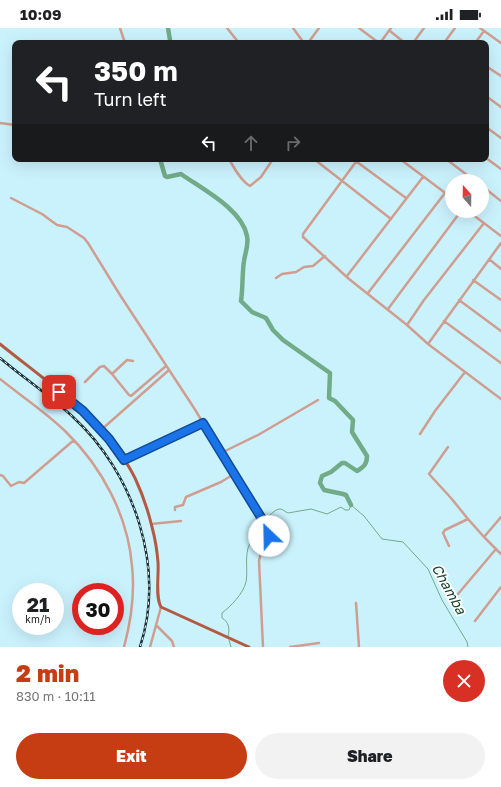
<!DOCTYPE html>
<meta charset="utf-8">
<style>
body{margin:0;font-family:"Golos Text",sans-serif;background:#f2f2f2;color:#202124;height:100vh;display:flex;flex-direction:column;font-size:15px;white-space:nowrap}
*{box-sizing:border-box;margin:0}
p{font-size:13px;color:#757577}
.icon{flex:none;width:22px;height:22px;fill:none;stroke:currentColor;stroke-width:2;stroke-linecap:round;stroke-linejoin:round}
.map{position:relative;height:619px;overflow:hidden}
.drawer{display:flex;flex-direction:column;background:#fff;flex:1}
.drawer>*{flex:none}
.banner{position:absolute;left:12px;top:12px;width:477px;height:122px;border-radius:8px;box-shadow:0 4px 16px #0002;background:#202124;color:#fff;overflow:hidden}
.needle{width:26px;rotate:340deg}
.fabs{position:absolute;left:445px;top:146px;display:grid;gap:8px}
.fabs a{display:grid;place-items:center;width:44px;height:44px;border-radius:50%;background:#fff;box-shadow:0 4px 16px #0002;font-size:20px}
.speed{position:absolute;left:12px;top:555px;display:flex;gap:8px;font-size:20px;font-weight:700;text-align:center}
.speed>*{display:grid;place-content:center;width:52px;height:52px;border-radius:50%;background:#fff;box-shadow:0 4px 16px #0002;line-height:1}
.speed small{font-size:10px;font-weight:400}
.speed .limit{border:6px solid #d22;background:#fff;color:#111}
.pin{position:absolute;display:grid;place-items:center;width:34px;height:34px;color:#fff;margin:-17px;border-radius:8px;box-shadow:0 2px 6px #0006}
.me{position:absolute;width:44px;margin:-22px;rotate:336deg;stroke-linejoin:round;filter:drop-shadow(0 0 3px #0008)}
.turn{display:flex;align-items:center;gap:14px;height:84px;padding:0 16px;font-size:18px}
.turn .icon{width:52px;height:52px;stroke-width:2.5}
.turn b{display:block;font-size:28px;line-height:34px}
.lanes{display:flex;align-items:center;height:38px;padding:0 16px;background:#0003;justify-content:center;gap:20px;direction:ltr}
.lanes .off{opacity:.35}
.round{display:grid;place-items:center;flex:none;width:42px;height:42px;border-radius:21px;background:#f2f2f2}
.overview{display:flex;align-items:center;justify-content:space-between;height:68px;padding:0 16px}
h1{font-size:24px;font-weight:800;line-height:30px;color:#c63d13}
.button{display:flex;gap:8px;margin-top:auto;padding:8px 16px}
.button a{flex:1;height:46px;border-radius:24px;background:#c63d13;color:#fff;font-size:16px;font-weight:800;line-height:46px;text-align:center}
.button a+a{background:#f2f2f2;color:#202124}
.status{display:flex;justify-content:space-between;align-items:center;height:28px;padding:0 20px;background:#fff;direction:ltr}
.status svg{height:11px;fill:currentColor}
.map>svg:first-child{display:block}
.lines{fill:none;stroke-linecap:round;stroke-linejoin:round}
.stream{stroke:#72ab87;stroke-width:1}
.river{stroke:#72ab87;stroke-width:4.5}
.minor{stroke:#d09e90;stroke-width:2.5}
.major{stroke:#b25a43;stroke-width:3}
.rail-casing{stroke:#193139;stroke-width:2.5}
.rail{stroke:#fff;stroke-width:1;stroke-dasharray:3;stroke-linecap:butt}
.route-casing{stroke:#114b97;stroke-width:10}
.route{stroke:#1a73e8;stroke-width:7}
.labels{text-anchor:middle;stroke-width:3.5;stroke-linejoin:round;paint-order:stroke}
.water-label{font-size:14px;font-style:italic;fill:#17442a;stroke:#fff}
</style>
<div class="status"><b>10:09</b><svg viewBox="0 0 49 12"><path d="M0 12V9h3v3zM5 12V6h3v6zM10 12V3h3v9zM15 12V0h3v12zM26 1h20v11H26zM47 4h2v5h-2z"/></svg></div>
<div class="map">
<svg width="501" height="619" viewBox="0 0 501 619">
<rect width="100%" height="100%" fill="#caf2fd"/>
<g class="lines">
<!-- stream -->
<path class="stream" d="M 228,608 C 230,601 229,594 222,590 L 222,585 C 231,578 243,566 246,554 C 248,543 245,532 248,520 C 251,511 270,481 280,481 C 283,481 285,484 288,485 L 311,481 L 327,486 L 341,479 L 345,482 L 349,482 L 351,477 L 364,488 L 382,511 L 403,514 L 428,541 L 442,572 L 467,614 L 468,619
M 229,612 L 231,619"/>
<!-- river -->
<path class="river" d="M 168,0 L 170,12 L 169,15
M 160,131 L 165,148 L 167,149 L 181,146 C 202,161 242,181 247,208 C 249,217 245,225 244,233 C 242,246 243,260 241,273 L 252,284 L 266,290 L 273,302 L 283,312 L 330,345 L 329,370 L 335,373 L 353,392 L 352,404 L 367,428 C 367,436 364,439 357,443 L 345,435 L 342,435 L 331,444 L 322,448 L 320,455 L 324,462 L 343,466 L 346,467 L 351,477"/>
<!-- minor -->
<path class="minor" d="M 120,0 L 125,15
M 227,0 L 239,15
M 293,0 L 304,15
M 359,0 L 379,15
M 480,0 L 501,15
M 390,3 L 405,15
M 308,15 L 319,0
M 342,15 L 343,15
M 380,15 L 391,0
M 413,15 L 424,0
M 444,15 L 455,0
M 475,15 L 484,3
M 486,38 L 501,48
M 486,68 L 501,79
M 0,95 L 15,97
M 486,99 L 501,110
M 486,130 L 501,141
M 229,131 C 234,140 241,153 250,158 L 261,149 L 273,131
M 314,131 L 391,191
M 353,131 L 406,170
M 358,131 L 303,206 L 303,209 L 349,251 L 407,297 L 428,316 L 501,371
M 400,131 L 452,170
M 446,131 L 475,153
M 482,158 L 501,173
M 11,170 L 42,186 L 57,197 L 67,199 L 84,210 L 88,215 L 120,267 L 194,380 L 241,457 L 267,499 L 269,508 L 261,524 L 259,533 L 263,619
M 468,183 L 501,208
M 489,231 L 501,241
M 347,248 L 423,149
M 276,250 L 282,246 L 296,244 L 304,239 L 313,238 L 325,228
M 473,252 L 501,272
M 368,265 L 445,165
M 459,272 L 501,303
M 388,281 L 461,183
M 444,293 L 501,335
M 407,297 L 424,272 L 484,195
M 428,316 L 501,215
M 112,346 L 127,332 L 133,333
M 0,351 C 21,368 47,385 66,404 C 102,439 128,488 132,538 C 135,565 131,593 124,619
M 85,354 L 100,339 L 104,338 L 112,346 L 129,367 L 131,368 L 166,338
M 101,402 L 169,342
M 420,406 L 435,383 L 465,344
M 448,419 L 429,446 L 451,470 L 468,491
M 221,425 L 258,407 L 318,372
M 124,432 L 203,395
M 0,447 L 3,448 L 11,458 L 19,454 L 24,455 L 74,412
M 175,482 L 175,479 L 183,477 L 186,469 L 221,454 L 234,446
M 151,496 L 181,493
M 484,509 L 501,526
M 449,518 L 443,505 L 445,502 L 468,491 L 484,509 L 501,489
M 458,566 L 496,521
M 356,575 L 359,619
M 475,593 L 501,559
M 157,598 L 172,613 L 174,619
M 150,619 L 161,579
M 290,619 L 319,615"/>
<!-- major -->
<path class="major" d="M 0,316 C 48,355 106,392 135,450 C 142,465 148,482 152,499 C 155,510 157,522 158,534 C 159,547 155,569 161,579 L 249,619"/>
<!-- rail casing -->
<g class="rail-casing">
<path id="rail" d="M 0,330 C 24,350 50,368 73,389 C 134,445 166,539 140,619"/>
</g>
<!-- rail -->
<use href="#rail" class="rail"/>
</g>
<g class="lines">
<!-- route casing -->
<g class="route-casing">
<path id="route" d="M 59,364 L 83,383 L 109,411 L 124,432 L 203,395 L 241,457 L 267,499 L 269,508"/>
</g>
<!-- route -->
<use href="#route" class="route"/>
</g>
<g class="labels">
<!-- water labels -->
<g class="water-label">
<text transform="translate(449 561) rotate(61)" y="5">Chamba</text>
</g>
</g>
</svg>
<div class="fabs">
<a><svg class="needle" viewBox="-14 -14 28 28"><path d="M0-13l5 13h-10z" fill="#e53935"/><path d="M0 13l5-13h-10z" fill="#757577"/></svg></a>
</div>
<div class="speed"><div>21<small>km/h</small></div><div class="limit">30</div></div>
<div class="pin" style="left:59px;top:364px;background:#d93025"><svg class="icon" aria-label="arrive" viewBox="0 0 24 24"><path d="M6 21V4h12l-3 4 3 4H6"/></svg></div>
<svg class="me" style="left:269px;top:508px" viewBox="-20 -20 40 40"><circle r="19" fill="#fff"/><path d="M0-13L10 11 0 6-10 11z" fill="#1a73e8"/></svg>
<div class="banner">
<div class="turn"><svg class="icon" aria-label="left" viewBox="0 0 24 24"><path d="M17 20v-9H6M10 6l-5 5 5 5"/></svg><div><b>350 m</b>Turn left</div></div>
<div class="lanes"><svg class="icon" aria-label="left" viewBox="0 0 24 24"><path d="M17 20v-9H6M10 6l-5 5 5 5"/></svg><svg class="icon off" aria-label="ahead" viewBox="0 0 24 24"><path d="M12 20V5M6 11l6-6 6 6"/></svg><svg class="icon off" aria-label="right" viewBox="0 0 24 24"><path d="M7 20v-9h11M14 6l5 5-5 5"/></svg></div>
</div>
</div>
<section class="drawer">
<div class="overview"><div><h1>2 min</h1><p>830 m · 10:11</p></div><a class="round" style="background:#d93025;color:#fff"><svg class="icon" aria-label="close" viewBox="0 0 24 24"><path d="M6 6l12 12M18 6L6 18"/></svg></a></div>
<div class="button"><a>Exit</a><a>Share</a></div>
</section>
